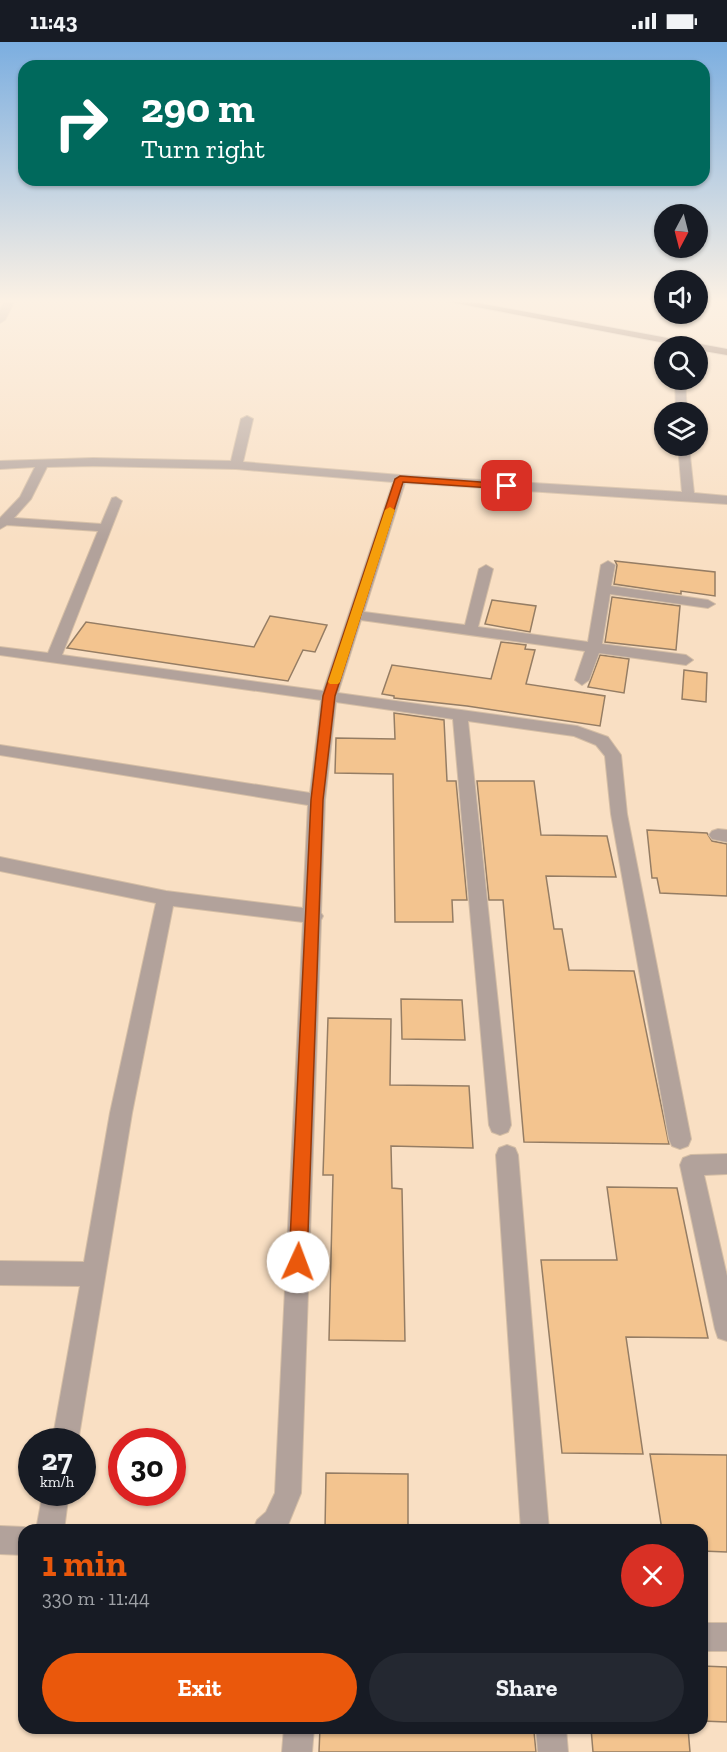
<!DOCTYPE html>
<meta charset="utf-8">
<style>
body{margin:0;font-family:"Zilla Slab",serif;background:#242831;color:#f1f3f6;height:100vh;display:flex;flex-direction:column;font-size:22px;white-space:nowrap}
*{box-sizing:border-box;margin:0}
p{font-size:20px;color:#9ea1a6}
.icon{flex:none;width:33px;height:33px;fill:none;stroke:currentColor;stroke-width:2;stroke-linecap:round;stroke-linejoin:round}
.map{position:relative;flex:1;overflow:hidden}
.side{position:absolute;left:18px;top:1482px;width:690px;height:210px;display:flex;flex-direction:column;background:#171b24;border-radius:18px;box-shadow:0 2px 4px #0004}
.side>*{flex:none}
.guide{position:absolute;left:18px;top:18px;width:692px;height:126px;border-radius:18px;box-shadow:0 2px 4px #0004;background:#00695c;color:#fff;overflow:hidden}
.needle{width:39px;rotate:187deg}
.buttons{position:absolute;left:654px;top:162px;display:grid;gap:12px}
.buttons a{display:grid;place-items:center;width:54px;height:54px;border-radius:50%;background:#171b24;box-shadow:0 2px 4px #0004;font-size:30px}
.speed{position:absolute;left:18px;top:1386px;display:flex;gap:12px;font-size:30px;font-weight:700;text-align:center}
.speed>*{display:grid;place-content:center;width:78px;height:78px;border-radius:50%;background:#171b24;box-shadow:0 2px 4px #0004;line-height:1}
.speed small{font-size:15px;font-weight:400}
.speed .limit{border:9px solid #d22;background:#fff;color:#111}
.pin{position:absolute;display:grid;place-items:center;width:51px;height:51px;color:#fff;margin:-26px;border-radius:12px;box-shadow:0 3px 9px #0006}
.me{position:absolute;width:66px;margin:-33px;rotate:2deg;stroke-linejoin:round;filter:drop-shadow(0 0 4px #0008)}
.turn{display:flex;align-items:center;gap:21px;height:126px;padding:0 24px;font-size:27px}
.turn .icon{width:78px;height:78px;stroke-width:2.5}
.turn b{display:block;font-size:42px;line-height:51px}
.round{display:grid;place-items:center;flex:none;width:63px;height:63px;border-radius:32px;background:#242831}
.summary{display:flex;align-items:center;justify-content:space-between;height:102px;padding:0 24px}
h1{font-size:36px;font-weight:700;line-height:45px;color:#ea580c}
.button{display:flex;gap:12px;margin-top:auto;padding:12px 24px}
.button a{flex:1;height:69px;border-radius:36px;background:#ea580c;color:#fff;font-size:24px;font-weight:700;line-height:69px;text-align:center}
.button a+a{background:#242831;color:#f1f3f6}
.status{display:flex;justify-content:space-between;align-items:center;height:42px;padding:0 30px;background:#171b24;direction:ltr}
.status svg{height:16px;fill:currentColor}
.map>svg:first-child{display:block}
.building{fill:#f3c48f;stroke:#957d64;stroke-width:1.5}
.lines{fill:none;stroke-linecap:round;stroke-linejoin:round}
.minor-casing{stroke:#d5bea5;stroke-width:2}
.highway-casing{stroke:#d5bea5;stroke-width:2}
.minor{fill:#b2a29b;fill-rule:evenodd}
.highway{fill:#77584a;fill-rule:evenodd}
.route{fill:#ea580c;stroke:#983908;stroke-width:1.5}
.slow{fill:#f59e0b}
</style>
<div class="status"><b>11:43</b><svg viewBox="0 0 49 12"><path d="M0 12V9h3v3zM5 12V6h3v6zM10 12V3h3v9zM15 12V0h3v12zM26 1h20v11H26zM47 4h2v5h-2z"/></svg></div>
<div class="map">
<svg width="727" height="1710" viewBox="0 0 727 1710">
<rect width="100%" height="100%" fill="#f9dfc3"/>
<!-- building -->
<path class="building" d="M 615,519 L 715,530 L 715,554 L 681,549 L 681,552 L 614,542 L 617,523 Z
M 612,555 L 680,564 L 676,608 L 605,600 Z
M 492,558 L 536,564 L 530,590 L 485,582 Z
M 270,574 L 327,583 L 315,610 L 303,608 L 288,639 L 67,606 L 86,580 L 254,605 Z
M 501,600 L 526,603 L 525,607 L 535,608 L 526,642 L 605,654 L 600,684 L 467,664 L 394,656 L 394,654 L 382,652 L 392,623 L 491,637 Z
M 600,613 L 629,617 L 624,651 L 588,645 Z
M 684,628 L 707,631 L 706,660 L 682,657 Z
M 394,671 L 444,678 L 447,739 L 456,739 L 467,858 L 452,858 L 453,880 L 395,880 L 393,732 L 335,731 L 336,696 L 395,697 Z
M 477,739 L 534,739 L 541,793 L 607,794 L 616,835 L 546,834 L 554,887 L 562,887 L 569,928 L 634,929 L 669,1102 L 524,1100 L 503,858 L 489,858 Z
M 647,788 L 707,791 L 712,799 L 727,802 L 727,854 L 660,851 L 657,836 L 652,836 Z
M 401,957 L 462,958 L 465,998 L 402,997 Z
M 328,976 L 391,977 L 390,1043 L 469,1044 L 473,1106 L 391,1104 L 392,1146 L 402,1147 L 405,1299 L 329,1298 L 333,1133 L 323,1133 Z
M 607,1145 L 677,1146 L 708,1296 L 626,1295 L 643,1412 L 562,1411 L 541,1218 L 617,1218 Z
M 650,1412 L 727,1413 L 727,1510 L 702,1509 L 702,1488 L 662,1488 Z
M 326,1431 L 408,1432 L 408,1488 L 325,1488 Z
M 702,1624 L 727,1625 L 727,1680 L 702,1679 Z
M 320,1686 L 534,1690 L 536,1710 L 319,1710 Z
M 591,1686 L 688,1686 L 690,1710 L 593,1710 Z"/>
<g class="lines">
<!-- minor casing -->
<g class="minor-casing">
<path id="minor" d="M 5,258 L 15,258 L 5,278 L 0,281 L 0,268 Z
M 675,338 L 685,338 L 687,370 L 676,370 Z
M 247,374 L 253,377 L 243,420 L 400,433 L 682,450 L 678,404 L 689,404 L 694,451 L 727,454 L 727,462 L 405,441 L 364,570 L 465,583 L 479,527 L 486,523 L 493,527 L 478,585 L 588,600 L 601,523 L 608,519 L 615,523 L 611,544 L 708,558 L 715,562 L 708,566 L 610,552 L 602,602 L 686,613 L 693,618 L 686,623 L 599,611 L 589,638 L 582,643 L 575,638 L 585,609 L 361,578 L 338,651 L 577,684 L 608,695 L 621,713 L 627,772 L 691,1097 L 688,1104 L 680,1107 L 672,1104 L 669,1097 L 611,772 L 605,714 L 596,703 L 574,694 L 468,679 L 511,1083 L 508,1090 L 500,1093 L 492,1090 L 489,1083 L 453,677 L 336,660 L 325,758 L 321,871 L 323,874 L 321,878 L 301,1451 L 286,1488 L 253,1488 L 257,1478 L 266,1470 L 275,1451 L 303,880 L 173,864 L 132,1071 L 78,1400 L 52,1400 L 80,1244 L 0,1243 L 0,1219 L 84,1220 L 110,1071 L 156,861 L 0,829 L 0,815 L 166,849 L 303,866 L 308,763 L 0,713 L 0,703 L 310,751 L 321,658 L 0,613 L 0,605 L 48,611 L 98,489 L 7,483 L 0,487 L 0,476 L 20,455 L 35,425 L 0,427 L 0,419 L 93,416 L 231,419 L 241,377 ZM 93,424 L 236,427 L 393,440 L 323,649 L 62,613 L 122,459 L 116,455 L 112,456 L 101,482 L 14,476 L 31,457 L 47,425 Z
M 718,787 L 727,788 L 727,800 L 712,797 L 709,793 L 712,789 Z
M 507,1103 L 515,1106 L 518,1113 L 549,1488 L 521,1488 L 496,1113 L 499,1106 Z
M 727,1112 L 727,1132 L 704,1133 L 727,1234 L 727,1299 L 718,1296 L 715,1287 L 680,1123 L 683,1116 L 691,1113 Z
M 43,1450 L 69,1450 L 64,1488 L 36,1488 Z
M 0,1484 L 24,1485 L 30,1488 L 24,1488 L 24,1513 L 0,1512 Z
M 702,1581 L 727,1581 L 727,1609 L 702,1609 Z
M 284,1686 L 314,1686 L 312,1710 L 282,1710 Z
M 536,1686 L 566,1686 L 568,1710 L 538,1710 Z"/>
</g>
<!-- highway casing -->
<g class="highway-casing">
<path id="highway" d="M 440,258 L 462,258 L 727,307 L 727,313 L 698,308 L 698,304 L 681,304 Z"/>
</g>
<!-- minor -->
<use href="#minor" class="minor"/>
<!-- highway -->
<use href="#highway" class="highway"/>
</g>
<!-- sky -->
<linearGradient id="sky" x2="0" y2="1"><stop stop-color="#7baee0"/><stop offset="0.52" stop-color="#fcf1e4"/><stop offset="1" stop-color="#fcf1e4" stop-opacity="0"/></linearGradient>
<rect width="727" height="498" fill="url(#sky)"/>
<!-- route -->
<path class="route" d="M 400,434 L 507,442 L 512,444 L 507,447 L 403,440 L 335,654 L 323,758 L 307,1220 L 304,1226 L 298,1229 L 292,1226 L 289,1220 L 311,758 L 323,654 L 395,437 Z"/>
<!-- slow -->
<path class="slow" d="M 390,465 L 395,468 L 340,640 L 338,642 L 330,642 L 328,640 L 385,468 Z"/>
</svg>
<div class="buttons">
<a><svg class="needle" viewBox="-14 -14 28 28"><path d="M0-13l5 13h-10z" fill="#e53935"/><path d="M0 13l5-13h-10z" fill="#9ea1a6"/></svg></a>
<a><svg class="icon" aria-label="sound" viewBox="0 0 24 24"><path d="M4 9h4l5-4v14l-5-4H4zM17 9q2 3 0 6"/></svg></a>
<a><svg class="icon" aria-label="search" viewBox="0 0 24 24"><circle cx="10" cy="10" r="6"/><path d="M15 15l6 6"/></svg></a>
<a><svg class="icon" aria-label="layers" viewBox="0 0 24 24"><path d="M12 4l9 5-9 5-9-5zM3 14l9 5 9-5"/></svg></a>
</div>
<div class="speed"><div>27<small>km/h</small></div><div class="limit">30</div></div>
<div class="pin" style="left:507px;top:444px;background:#d93025"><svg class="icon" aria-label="arrive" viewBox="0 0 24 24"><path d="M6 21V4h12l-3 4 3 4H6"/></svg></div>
<svg class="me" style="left:298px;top:1220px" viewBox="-20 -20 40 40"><circle r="19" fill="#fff"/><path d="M0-13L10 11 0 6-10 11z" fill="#ea580c"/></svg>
<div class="guide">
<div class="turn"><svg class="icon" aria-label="right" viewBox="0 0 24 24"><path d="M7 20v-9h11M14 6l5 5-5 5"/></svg><div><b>290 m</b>Turn right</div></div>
</div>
<section class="side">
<div class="summary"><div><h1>1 min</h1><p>330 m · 11:44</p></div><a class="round" style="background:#d93025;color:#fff"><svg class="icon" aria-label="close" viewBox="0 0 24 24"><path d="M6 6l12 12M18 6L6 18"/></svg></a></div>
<div class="button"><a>Exit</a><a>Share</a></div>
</section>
</div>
